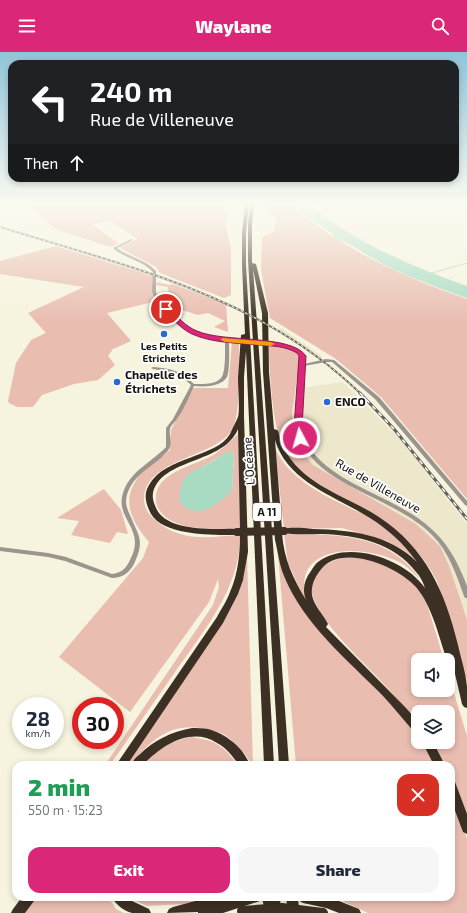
<!DOCTYPE html>
<meta charset="utf-8">
<style>
body{margin:0;font-family:"Exo 2",sans-serif;background:#f6f6f7;color:#1f2937;height:100vh;display:flex;flex-direction:column;font-size:15px;white-space:nowrap}
*{box-sizing:border-box;margin:0}
p{font-size:13px;color:#747a83}
.icon{flex:none;width:22px;height:22px;fill:none;stroke:currentColor;stroke-width:2;stroke-linecap:round;stroke-linejoin:round}
.map{position:relative;flex:1;overflow:hidden}
.side{position:absolute;left:12px;top:709px;width:443px;height:140px;display:flex;flex-direction:column;background:#fff;border-radius:12px;box-shadow:0 2px 6px #0003}
.side>*{flex:none}
.top-card{position:absolute;left:8px;top:8px;width:451px;height:122px;border-radius:12px;box-shadow:0 2px 6px #0003;background:#202124;color:#fff;overflow:hidden}
.controls{position:absolute;left:411px;top:601px;display:grid;gap:8px}
.controls a{display:grid;place-items:center;width:44px;height:44px;border-radius:8px;background:#fff;box-shadow:0 2px 6px #0003;font-size:20px}
.speed{position:absolute;left:12px;top:645px;display:flex;gap:8px;font-size:20px;font-weight:700;text-align:center}
.speed>*{display:grid;place-content:center;width:52px;height:52px;border-radius:50%;background:#fff;box-shadow:0 2px 6px #0003;line-height:1}
.speed small{font-size:10px;font-weight:400}
.speed .limit{border:6px solid #d22;background:#fff;color:#111}
.pin{position:absolute;display:grid;place-items:center;width:34px;height:34px;color:#fff;margin:-17px;border:2px solid #fff;border-radius:50%;box-shadow:0 1px 4px #0007}
.me{position:absolute;width:44px;margin:-22px;rotate:354deg;stroke-linejoin:round;filter:drop-shadow(0 0 3px #0008)}
.turn{display:flex;align-items:center;gap:14px;height:84px;padding:0 16px;font-size:18px}
.turn .icon{width:52px;height:52px;stroke-width:2.5}
.turn b{display:block;font-size:28px;line-height:34px}
.then{display:flex;align-items:center;height:38px;padding:0 16px;background:#0003;gap:8px;font-size:15px}
.round{display:grid;place-items:center;flex:none;width:42px;height:42px;border-radius:12px;background:#f6f6f7}
.head{display:flex;align-items:center;justify-content:space-between;height:68px;padding:0 16px}
h1{font-size:24px;font-weight:800;line-height:30px;color:#1e9e55}
.primary-button{display:flex;gap:8px;margin-top:auto;padding:8px 16px}
.primary-button a{flex:1;height:46px;border-radius:12px;background:#db2777;color:#fff;font-size:16px;font-weight:800;line-height:46px;text-align:center}
.primary-button a+a{background:#f6f6f7;color:#1f2937}
header{display:flex;justify-content:space-between;align-items:center;height:52px;padding:0 16px;background:#db2777;color:#fff;font-size:18px;font-weight:800}
.map>svg:first-child{display:block}
.built{fill:#ede8cc}
.green{fill:#e9bdb0;fill-rule:evenodd}
.water{fill:#a9dbc3}
.lines{fill:none;stroke-linecap:round;stroke-linejoin:round}
.stream{stroke:#a9dbc3;stroke-width:1}
.minor{fill:#9b958e;fill-rule:evenodd}
.highway{fill:#3c3024;fill-rule:evenodd}
.rail-far1-casing{stroke:#666458;stroke-width:2}
.rail-casing{stroke:#666458;stroke-width:3}
.rail-far1{stroke:#fff;stroke-width:1;stroke-dasharray:2.5;stroke-linecap:butt}
.rail{stroke:#fff;stroke-width:1.5;stroke-dasharray:4.5;stroke-linecap:butt}
.minor-bridge{stroke:#9b958e;stroke-width:4}
.highway-bridge-far1{stroke:#3c3024;stroke-width:8}
.highway-bridge{stroke:#3c3024;stroke-width:10}
.route{fill:#db2777;stroke:#8e194d}
.slow{fill:#f59e0b}
.poi-dot{fill:#2968d5;stroke:#fff;stroke-width:1.5}
.labels{text-anchor:middle;stroke-width:3.5;stroke-linejoin:round;paint-order:stroke}
.far-poi-label{font-size:10px;font-weight:bold;fill:#15140d;stroke:#fff}
.shield{fill:#fff;stroke:#5b5a56;stroke-width:1}
.shield-label{font-size:11px;font-weight:bold;fill:#15140d}
.poi-label{font-size:12px;font-weight:bold;fill:#15140d;stroke:#fff;text-anchor:start}
.street-label{font-size:12px;fill:#15140d;stroke:#fff}
</style>
<header><svg class="icon" aria-label="menu" viewBox="0 0 24 24"><path d="M4 6h16M4 12h16M4 18h16"/></svg>Waylane<svg class="icon" aria-label="search" viewBox="0 0 24 24"><circle cx="10" cy="10" r="6"/><path d="M15 15l6 6"/></svg></header>
<div class="map">
<svg width="467" height="861" viewBox="0 0 467 861">
<rect width="100%" height="100%" fill="#f6f3de"/>
<!-- built -->
<path class="built" d="M 281,276 L 297,287 L 323,305 L 318,307 L 276,278 Z
M 343,330 L 400,387 L 467,472 L 467,568 L 450,516 L 361,441 L 313,413 L 297,393 L 293,378 L 292,360 L 295,337 Z"/>
<!-- green -->
<path class="green" d="M 26,151 L 229,151 L 225,170 L 231,196 L 231,243 L 224,246 L 160,221 L 156,215 L 122,197 L 120,194 L 138,187 L 110,169 L 92,173 L 119,191 L 111,195 L 57,178 Z
M 268,151 L 290,151 C 298,160 308,167 318,174 C 363,207 415,229 467,247 L 467,447 L 381,345 L 336,307 L 270,266 L 261,218 L 262,185 L 274,180 L 276,166 C 269,162 266,159 268,151 Z
M 56,194 L 153,224 L 153,250 L 107,261 L 131,289 L 113,297 L 108,304 L 115,313 L 98,328 L 74,332 L 42,343 L 33,355 L 17,355 L 9,351 L 8,349 L 16,311 L 31,288 L 46,281 L 28,261 L 84,235 L 0,222 L 0,209 Z
M 157,230 L 169,233 L 173,232 L 226,252 L 228,280 L 214,275 L 225,269 L 208,261 L 198,263 L 179,257 L 171,259 L 161,251 L 169,246 L 168,235 L 156,233 Z
M 232,290 L 239,291 C 239,310 241,363 232,378 C 213,407 143,406 144,449 C 145,456 148,462 154,467 C 180,491 208,485 240,483 C 241,536 202,581 173,623 C 152,653 131,683 110,713 L 105,713 L 213,553 L 219,535 L 218,527 L 209,550 L 130,660 L 59,605 L 143,506 L 149,490 C 127,464 119,441 148,415 C 155,409 163,404 170,398 L 171,378 L 193,336 L 228,336 Z
M 268,293 C 279,294 294,293 300,304 L 292,360 L 293,378 L 297,393 L 313,413 L 416,472 L 440,494 L 450,516 L 467,568 L 467,629 L 437,529 C 423,502 401,480 376,463 C 344,443 303,432 284,397 C 272,376 270,318 268,293 Z
M 238,382 L 241,477 C 217,477 169,481 157,454 C 154,445 157,435 163,429 C 176,416 200,411 215,402 C 223,396 231,389 238,382 ZM 231,399 L 234,404 L 232,439 L 190,421 Z
M 275,396 C 288,427 325,444 354,458 C 363,462 373,466 381,472 C 396,483 408,497 419,512 L 405,499 L 387,489 L 342,476 L 284,477 Z
M 104,437 L 121,458 L 128,482 L 117,480 L 110,491 L 71,483 L 79,469 L 57,466 Z
M 284,482 C 337,483 387,480 421,528 C 415,523 409,516 403,512 C 379,498 323,489 307,519 C 302,529 305,541 307,552 L 288,511 Z
M 247,502 L 253,713 C 245,702 236,690 223,682 C 219,680 213,679 209,678 C 174,668 150,687 131,713 L 126,713 L 235,547 L 244,524 Z
M 278,503 L 283,521 L 293,542 L 314,572 L 350,608 L 418,682 L 418,690 L 424,690 L 438,713 L 296,713 Z
M 351,504 L 367,506 L 389,513 L 415,531 L 427,552 L 444,608 L 418,608 L 418,638 L 448,638 L 448,621 L 467,684 L 467,765 L 451,727 L 451,713 L 444,713 L 431,690 L 448,690 L 448,660 L 418,660 L 418,672 C 406,657 393,642 380,628 C 359,606 320,570 312,542 C 306,518 333,507 351,504 Z
M 190,685 C 215,688 223,693 238,713 L 142,713 C 159,697 167,691 190,685 Z
M 451,741 L 467,787 L 467,861 L 368,861 L 334,845 L 451,845 Z
M 34,845 L 108,845 L 116,857 L 124,861 L 22,861 Z
M 128,845 L 211,845 L 184,852 L 147,854 Z"/>
<!-- water -->
<path class="water" d="M 292,151 L 308,151 C 316,160 327,166 337,173 C 377,200 422,218 467,234 L 467,246 C 439,236 410,226 383,212 C 367,204 352,191 334,186 L 333,182 L 305,163 Z
M 231,399 L 234,404 L 232,439 C 216,453 200,469 180,451 C 178,419 193,420 215,408 C 220,405 225,401 231,399 Z"/>
<g class="lines">
<!-- stream -->
<path class="stream" d="M 432,221 L 467,211"/>
<!-- minor -->
<path class="minor" d="M 131,187 L 133,188 L 117,196 C 130,206 145,207 156,219 L 156,239 L 158,248 L 186,274 L 195,280 L 229,287 L 231,288 L 229,289 C 229,298 230,318 227,325 C 221,335 204,335 194,334 C 189,345 184,357 177,367 C 175,370 171,373 170,377 C 169,383 172,390 170,395 C 169,399 164,402 162,405 C 147,418 128,427 126,449 C 126,454 128,459 130,463 C 139,485 145,488 134,512 C 129,521 122,526 112,526 L 65,509 L 48,505 L 0,499 L 0,495 L 48,501 L 66,505 L 112,522 C 120,521 125,518 129,510 C 132,504 135,498 135,490 C 134,470 115,461 124,438 C 132,418 152,410 166,395 L 166,376 L 173,367 L 191,333 C 178,320 170,320 153,317 L 151,316 L 153,315 C 172,317 180,318 194,332 C 203,332 215,333 221,326 C 226,321 225,296 225,289 L 193,282 L 184,276 L 155,249 L 152,239 L 153,220 C 142,208 125,207 113,196 Z
M 273,291 C 285,291 297,294 305,304 L 304,312 L 326,307 L 334,308 L 379,345 L 467,449 L 467,454 L 465,453 L 375,347 L 332,310 L 326,310 L 304,314 C 303,329 302,344 301,359 C 301,365 299,372 301,377 C 313,421 368,436 403,457 C 426,469 444,486 456,509 C 460,517 464,526 467,534 C 467,538 467,542 467,546 L 465,546 L 464,544 C 456,522 449,500 432,483 C 422,473 410,465 397,458 C 364,439 314,424 299,385 C 298,383 297,380 296,377 C 295,370 297,362 297,356 C 299,338 300,321 301,304 C 293,295 284,295 273,293 Z"/>
<!-- highway -->
<path class="highway" d="M 245,151 L 249,151 L 246,181 L 246,213 L 274,713 L 264,713 L 246,299 L 244,325 L 244,364 L 248,500 L 243,528 L 238,542 L 223,571 L 127,713 L 116,713 L 217,565 C 221,557 227,549 230,540 C 238,522 240,502 240,482 L 237,483 C 214,483 164,484 151,462 C 146,452 143,443 149,433 C 165,404 216,406 230,382 C 232,377 236,370 238,365 C 240,359 238,334 238,326 C 239,311 240,297 241,283 L 245,282 L 242,213 L 242,181 ZM 238,377 L 240,478 C 233,476 225,477 219,477 C 200,477 167,476 157,458 C 154,452 152,447 153,441 C 161,406 224,412 238,377 Z
M 250,151 L 254,151 L 252,173 L 252,211 L 256,212 L 268,261 L 269,320 L 274,377 L 277,378 L 278,379 C 280,385 281,391 284,396 C 302,433 347,444 379,465 C 426,496 445,540 458,593 C 461,607 466,621 467,635 C 467,642 467,649 467,656 L 464,655 L 462,652 L 452,609 L 448,608 L 446,605 C 438,582 432,554 416,535 C 397,514 339,489 319,520 C 314,527 311,534 312,543 C 314,554 323,562 328,572 L 326,575 L 406,656 L 418,670 L 418,683 L 415,681 C 404,668 394,656 383,644 C 347,607 304,573 284,524 C 279,512 278,500 275,488 L 263,320 L 262,261 L 253,217 L 289,713 L 279,713 L 248,208 L 248,173 ZM 275,388 C 288,431 336,444 370,466 C 389,478 404,492 417,510 C 389,482 351,478 313,477 C 303,476 292,475 282,477 ZM 282,481 C 295,483 309,482 322,482 C 357,483 394,491 416,520 C 420,524 423,530 425,536 C 405,507 348,487 318,510 C 315,512 313,516 311,519 C 304,528 302,538 306,548 C 293,526 284,508 282,481 Z
M 192,676 C 197,676 203,676 208,677 C 226,682 243,695 250,713 L 239,713 C 233,705 227,696 217,691 C 191,674 161,694 143,713 L 131,713 C 133,709 135,706 139,703 C 154,688 171,680 192,676 Z
M 422,690 L 433,690 L 445,713 L 434,713 Z
M 451,729 L 455,730 L 467,762 L 467,782 L 463,780 L 451,748 Z
M 22,845 L 36,845 L 34,849 L 25,861 L 11,861 L 13,857 Z
M 112,845 L 127,845 L 132,849 L 149,857 L 151,861 C 145,861 137,861 132,861 C 124,859 115,852 112,845 Z
M 210,845 L 262,845 L 260,849 L 223,861 L 198,861 L 198,860 L 167,861 L 169,857 L 173,855 Z
M 262,845 L 280,845 L 281,861 L 265,861 Z
M 286,845 L 329,845 L 359,857 L 361,861 L 339,861 L 326,856 L 303,851 L 298,848 L 300,861 L 288,861 Z"/>
<!-- rail-far1 casing -->
<g class="rail-far1-casing">
<path id="rail-far1" d="M 0,175 C 90,203 185,226 268,273 C 302,292 333,315 361,342"/>
</g>
<!-- rail casing -->
<g class="rail-casing">
<path id="rail" d="M 360,341 L 394,377 L 467,467"/>
</g>
<!-- rail-far1 -->
<use href="#rail-far1" class="rail-far1"/>
<!-- rail -->
<use href="#rail" class="rail"/>
<!-- minor-bridge -->
<path class="minor-bridge" d="M 232,289 L 274,292"/>
<!-- highway-bridge-far1 -->
<path class="highway-bridge-far1" d="M 237,480 L 284,479"/>
<!-- highway-bridge -->
<path class="highway-bridge" d="M 242,859 L 282,856 L 323,861"/>
</g>
<!-- sky -->
<linearGradient id="sky" x2="0" y2="1"><stop stop-color="#8fc4d9"/><stop offset="0.56" stop-color="#fbfaf0"/><stop offset="1" stop-color="#fbfaf0" stop-opacity="0"/></linearGradient>
<rect width="467" height="271" fill="url(#sky)"/>
<!-- route -->
<path class="route" d="M 163,256 L 168,256 C 177,264 186,275 197,279 C 224,291 291,282 306,304 L 302,376 L 305,386 L 303,388 L 297,388 L 294,376 L 299,304 L 297,301 C 285,294 273,294 259,293 C 237,291 212,291 192,282 C 181,277 172,266 163,259 Z"/>
<!-- slow -->
<path class="slow" d="M 222,286 L 271,290 L 275,292 L 271,294 L 225,290 L 221,288 Z"/>
<!-- markers -->
<g class="poi-dot">
<circle cx="164" cy="282" r="4"/>
<circle cx="117" cy="330" r="4"/>
<circle cx="327" cy="350" r="4"/>
</g>
<g class="labels">
<!-- far-poi labels -->
<g class="far-poi-label">
<text x="164" y="298">Les Petits<tspan x="164" dy="12">Etrichets</tspan></text>
</g>
<!-- shield labels -->
<rect class="shield" x="253" y="451" width="28" height="18" rx="3"/>
<g class="shield-label">
<text x="267" y="464">A 11</text>
</g>
<!-- poi labels -->
<g class="poi-label">
<text x="125" y="327">Chapelle des<tspan x="125" dy="14">Étrichets</tspan></text>
<text x="335" y="354">ENCO</text>
</g>
<!-- street labels -->
<g class="street-label">
<text transform="translate(249 409) rotate(-94)" y="4">L’Océane</text>
<text transform="translate(378 434) rotate(30)" y="4">Rue de Villeneuve</text>
</g>
</g>
</svg>
<div class="controls">
<a><svg class="icon" aria-label="sound" viewBox="0 0 24 24"><path d="M4 9h4l5-4v14l-5-4H4zM17 9q2 3 0 6"/></svg></a>
<a><svg class="icon" aria-label="layers" viewBox="0 0 24 24"><path d="M12 4l9 5-9 5-9-5zM3 14l9 5 9-5"/></svg></a>
</div>
<div class="speed"><div>28<small>km/h</small></div><div class="limit">30</div></div>
<div class="pin" style="left:166px;top:257px;background:#d93025"><svg class="icon" aria-label="arrive" viewBox="0 0 24 24"><path d="M6 21V4h12l-3 4 3 4H6"/></svg></div>
<svg class="me" style="left:300px;top:386px" viewBox="-20 -20 40 40"><circle r="17" fill="#db2777" stroke="#fff" stroke-width="3"/><path d="M0-11L8 9 0 5-8 9z" fill="#fff"/></svg>
<div class="top-card">
<div class="turn"><svg class="icon" aria-label="left" viewBox="0 0 24 24"><path d="M17 20v-9H6M10 6l-5 5 5 5"/></svg><div><b>240 m</b>Rue de Villeneuve</div></div>
<div class="then">Then<svg class="icon" aria-label="ahead" viewBox="0 0 24 24"><path d="M12 20V5M6 11l6-6 6 6"/></svg></div>
</div>
<section class="side">
<div class="head"><div><h1>2 min</h1><p>550 m · 15:23</p></div><a class="round" style="background:#d93025;color:#fff"><svg class="icon" aria-label="close" viewBox="0 0 24 24"><path d="M6 6l12 12M18 6L6 18"/></svg></a></div>
<div class="primary-button"><a>Exit</a><a>Share</a></div>
</section>
</div>
